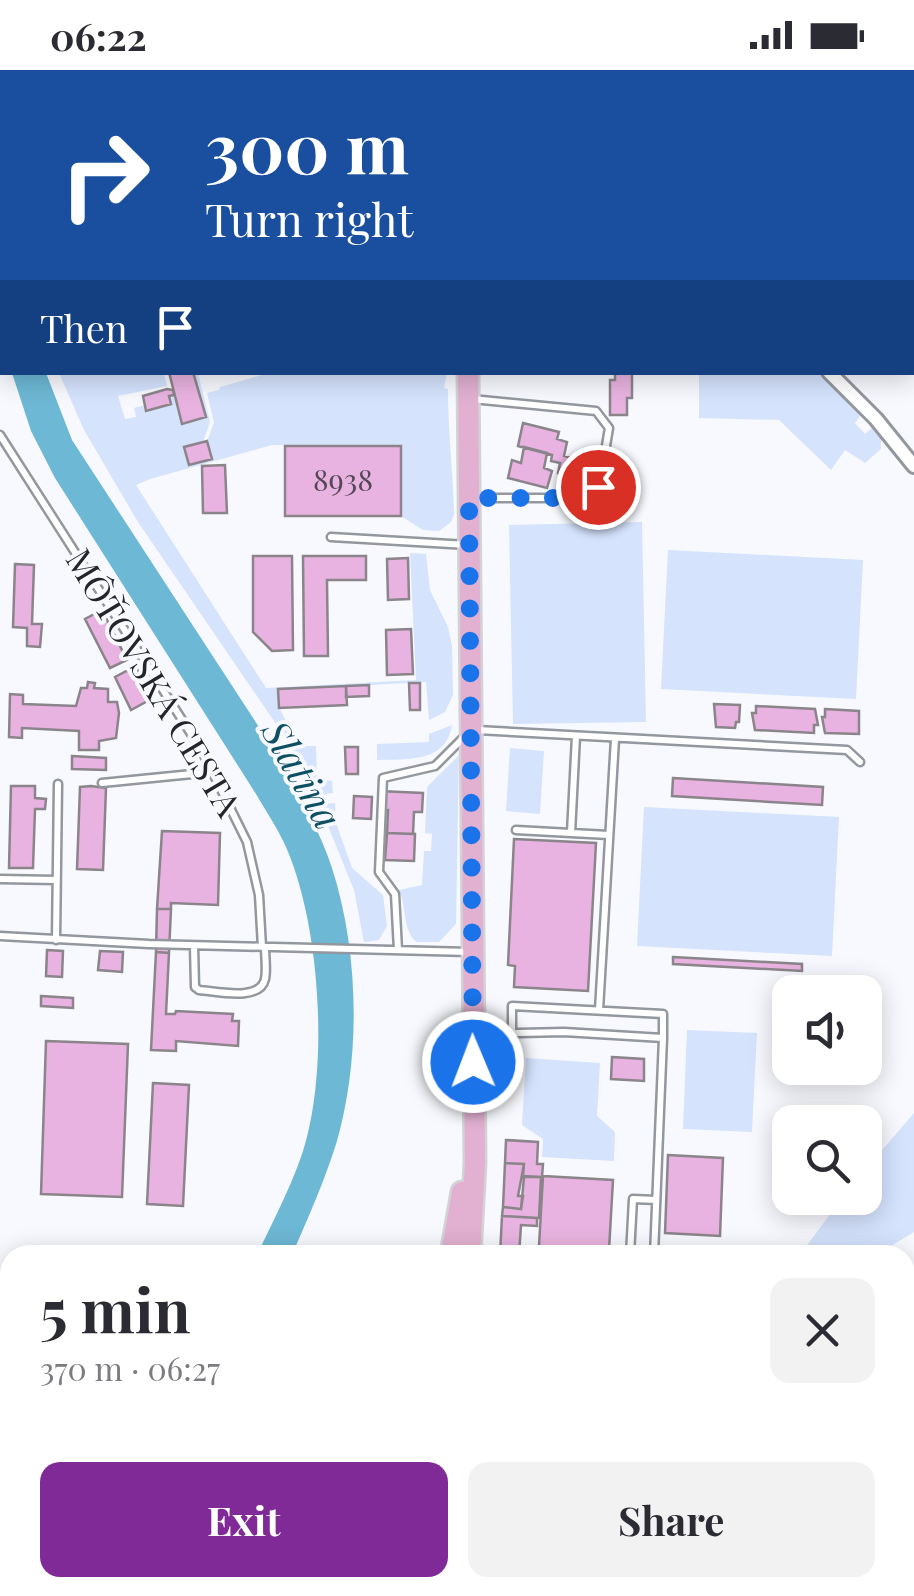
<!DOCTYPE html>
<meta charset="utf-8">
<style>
body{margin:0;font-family:"Playfair Display",serif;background:#f2f2f3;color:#2b2b33;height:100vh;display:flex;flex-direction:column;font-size:38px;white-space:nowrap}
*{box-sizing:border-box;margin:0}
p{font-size:32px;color:#7c7c81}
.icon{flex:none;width:55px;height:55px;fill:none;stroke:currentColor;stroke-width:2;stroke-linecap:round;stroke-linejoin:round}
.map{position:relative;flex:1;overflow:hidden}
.drawer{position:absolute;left:0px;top:1175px;width:915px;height:352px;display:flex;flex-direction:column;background:#fff;border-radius:30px 30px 0 0;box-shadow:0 5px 25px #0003}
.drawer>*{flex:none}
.top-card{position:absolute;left:0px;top:0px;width:915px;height:305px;box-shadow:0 5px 25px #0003;background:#1a4fa0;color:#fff;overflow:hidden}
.fabs{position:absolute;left:772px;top:905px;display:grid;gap:20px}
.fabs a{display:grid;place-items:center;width:110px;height:110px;border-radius:20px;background:#fff;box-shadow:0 5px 25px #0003;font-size:50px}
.pin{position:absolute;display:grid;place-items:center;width:85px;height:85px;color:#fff;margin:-42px;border:5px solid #fff;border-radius:50%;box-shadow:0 2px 10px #0007}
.me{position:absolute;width:110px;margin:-55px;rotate:359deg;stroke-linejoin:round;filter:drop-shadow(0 0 8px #0008)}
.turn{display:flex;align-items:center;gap:35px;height:210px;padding:0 40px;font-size:45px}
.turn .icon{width:130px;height:130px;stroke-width:2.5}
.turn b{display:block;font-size:70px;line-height:85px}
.then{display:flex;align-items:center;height:95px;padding:0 40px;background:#0003;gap:20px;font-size:38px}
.round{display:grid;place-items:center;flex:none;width:105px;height:105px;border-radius:20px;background:#f2f2f3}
.headline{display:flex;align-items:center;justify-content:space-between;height:170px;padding:0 40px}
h1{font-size:60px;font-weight:700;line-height:75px}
.button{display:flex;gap:20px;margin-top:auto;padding:20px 40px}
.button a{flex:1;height:115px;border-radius:20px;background:#802a98;color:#fff;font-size:40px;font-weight:700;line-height:115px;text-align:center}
.button a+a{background:#f2f2f3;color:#2b2b33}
.status{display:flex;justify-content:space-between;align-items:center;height:70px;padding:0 50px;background:#fff;direction:ltr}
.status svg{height:28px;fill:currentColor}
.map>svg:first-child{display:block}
.green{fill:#d5e3fd}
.water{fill:#6db8d5}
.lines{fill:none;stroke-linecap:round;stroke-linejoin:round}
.stream{stroke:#6db8d5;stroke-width:4}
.building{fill:#e8b3e0;stroke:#8b848a;stroke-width:2.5}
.service-casing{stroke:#93979e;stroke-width:11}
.minor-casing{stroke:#93979e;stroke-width:18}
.primary-casing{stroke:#d3d3d4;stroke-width:25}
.service{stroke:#fff;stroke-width:6}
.minor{stroke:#fff;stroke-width:12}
.primary{stroke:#e2b0d1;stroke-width:20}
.route{stroke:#1a73e8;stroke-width:18;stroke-dasharray:0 32.4}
.labels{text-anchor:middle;stroke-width:8;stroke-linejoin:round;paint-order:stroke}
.number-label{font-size:30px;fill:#544856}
.street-label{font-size:35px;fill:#232528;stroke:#f7f9fe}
.water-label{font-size:38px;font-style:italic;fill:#0e4f63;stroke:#f7f9fe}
</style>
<div class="status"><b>06:22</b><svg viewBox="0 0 49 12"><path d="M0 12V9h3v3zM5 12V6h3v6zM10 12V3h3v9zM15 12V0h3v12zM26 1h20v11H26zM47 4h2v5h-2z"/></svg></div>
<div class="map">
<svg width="914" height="1526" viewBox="0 0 914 1526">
<rect width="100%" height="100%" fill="#f7f9fe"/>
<!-- green -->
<path class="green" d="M 664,302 L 825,303 L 860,346 L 855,353 L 865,364 L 872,358 L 881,367 L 881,379 L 865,393 L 845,380 L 831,400 L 779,350 L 699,348 L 699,305 Z
M 59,303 L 164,303 L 167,316 L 118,326 L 125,349 L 136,347 L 134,338 L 146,335 L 148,340 L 171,334 L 169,326 L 174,325 L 183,354 L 206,347 L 193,303 L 198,303 L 210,352 L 203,372 L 184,377 L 190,395 L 212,389 L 207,371 L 214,353 L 207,323 L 219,320 L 220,317 L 269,303 L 447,303 L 444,318 L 448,319 C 448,361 453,401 454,444 L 451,452 L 439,461 L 423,460 L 401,446 L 401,376 L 272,375 L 150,409 L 136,415 L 266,618 L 416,610 L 410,483 L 426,484 L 430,520 L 448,557 L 452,576 L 453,625 L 445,642 L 429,650 L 426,612 L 278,620 L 279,638 L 300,676 L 316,676 L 317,710 L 332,711 L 333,723 L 325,724 L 326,734 L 335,733 L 336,753 L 352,798 L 383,825 L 387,856 L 379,870 L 364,872 L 354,820 L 302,692 L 138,452 L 84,360 Z
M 642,452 L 646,652 L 513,654 L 509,455 Z
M 668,480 L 863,490 L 856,629 L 661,619 Z
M 452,655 C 446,693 408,689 377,690 L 377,674 L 429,672 L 429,664 Z
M 510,678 L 544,681 L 540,744 L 506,741 Z
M 459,685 L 456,854 L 439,872 L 416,872 C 402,858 407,838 399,820 L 422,815 L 424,781 L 431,781 L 432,764 L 425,763 L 427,717 Z
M 644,737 L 839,747 L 832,886 L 637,876 Z
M 687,960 L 757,963 L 752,1062 L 683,1059 Z
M 526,988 L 600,993 L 597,1046 L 615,1062 L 614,1091 L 542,1087 L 543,1069 L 522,1055 Z
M 914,1043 L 914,1162 L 876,1185 L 810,1185 L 805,1178 L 842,1128 L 865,1128 L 865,1100 Z"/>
<!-- water -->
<path class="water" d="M 12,303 L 46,303 L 72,370 L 283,694 C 301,728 320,762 332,798 C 359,882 361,986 337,1071 C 325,1110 308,1148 292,1185 L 257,1185 C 272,1153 289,1121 301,1087 C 330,1004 321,857 286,777 C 278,759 266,741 256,724 L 55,408 L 31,361 Z"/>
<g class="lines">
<!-- stream -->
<path class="stream" d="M 905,1318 L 914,1311
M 170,1526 L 180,1518"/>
</g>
<!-- building -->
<path class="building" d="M 169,302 L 193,302 L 206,347 L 182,354 Z
M 615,302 L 632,302 L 632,328 L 627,328 L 627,345 L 610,345 L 610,310 L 615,310 Z
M 167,319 L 173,320 L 174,325 L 169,326 L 171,334 L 146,341 L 143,326 Z
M 523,353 L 559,362 L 557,369 L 567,372 L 564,386 L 581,391 L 576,408 L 558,403 L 560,393 L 551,391 L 552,385 L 518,376 Z
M 207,371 L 212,389 L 189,395 L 184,377 Z
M 285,376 L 401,376 L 401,446 L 285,446 Z
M 524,377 L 547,383 L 544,398 L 552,401 L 547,418 L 508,408 L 512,390 L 521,393 Z
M 225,395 L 227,443 L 203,443 L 202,396 Z
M 253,486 L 292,486 L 293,580 L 272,581 L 253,562 Z
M 303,486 L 366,486 L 366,510 L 327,510 L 328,586 L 304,586 Z
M 408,488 L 409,529 L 388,530 L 387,489 Z
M 15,494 L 34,495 L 32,554 L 42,554 L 40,577 L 27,576 L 27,558 L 13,557 Z
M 102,540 L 127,590 L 110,598 L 85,549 Z
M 411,559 L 413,604 L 387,605 L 386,560 Z
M 136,596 L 153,628 L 131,640 L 115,607 Z
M 88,612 L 95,613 L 94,618 L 108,619 L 108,632 L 117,632 L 119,643 L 116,668 L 99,671 L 99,680 L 79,680 L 79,661 L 22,658 L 22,668 L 9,667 L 10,624 L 23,625 L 23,634 L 76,636 L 81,618 L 87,618 Z
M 409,613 L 420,613 L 420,640 L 410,640 Z
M 369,615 L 369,626 L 346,627 L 346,616 Z
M 346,616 L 347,635 L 279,638 L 278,619 Z
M 714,634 L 740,635 L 739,652 L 736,652 L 735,658 L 716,657 Z
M 756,636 L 815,639 L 818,655 L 814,655 L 814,663 L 755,660 L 752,643 L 756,643 Z
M 825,639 L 859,641 L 859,664 L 825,663 L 822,647 L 825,647 Z
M 345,677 L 358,677 L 358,704 L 346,704 Z
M 72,686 L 106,688 L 106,700 L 72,699 Z
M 673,708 L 823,717 L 822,735 L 672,726 Z
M 11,716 L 35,716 L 35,728 L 46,729 L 45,739 L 35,739 L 33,798 L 9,798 Z
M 91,716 L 106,718 L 103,800 L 77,799 L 80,717 Z
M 379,721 L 423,723 L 422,742 L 414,742 L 413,764 L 387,763 L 388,740 L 378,740 Z
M 354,726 L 372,727 L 371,749 L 353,748 Z
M 162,761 L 220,763 L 218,835 L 171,833 L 171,839 L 157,839 Z
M 387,763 L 415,764 L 414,791 L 385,790 Z
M 514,769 L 596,773 L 588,921 L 514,917 L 515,896 L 508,895 Z
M 157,839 L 171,839 L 169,883 L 156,882 Z
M 47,880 L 63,881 L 62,907 L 46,906 Z
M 100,881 L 123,882 L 122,902 L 98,900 Z
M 156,882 L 169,883 L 166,944 L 175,944 L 176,941 L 233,944 L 232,951 L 239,951 L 238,976 L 176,971 L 176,981 L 151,980 Z
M 673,887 L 802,894 L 802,901 L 673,894 Z
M 41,926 L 73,928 L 73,938 L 41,936 Z
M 46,971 L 128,974 L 122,1127 L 41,1124 Z
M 612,987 L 644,989 L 644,1011 L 611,1009 Z
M 153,1013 L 189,1015 L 183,1136 L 147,1134 Z
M 506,1070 L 538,1072 L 537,1094 L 543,1094 L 542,1107 L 523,1106 L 524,1094 L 505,1093 Z
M 668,1085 L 723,1088 L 720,1166 L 665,1163 Z
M 505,1093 L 524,1094 L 518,1126 L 523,1126 L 521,1139 L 503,1137 Z
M 543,1106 L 613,1110 L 609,1180 L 539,1176 Z
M 524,1107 L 541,1107 L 539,1148 L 502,1146 L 503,1137 L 521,1139 Z
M 502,1146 L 537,1148 L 537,1156 L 521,1155 L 519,1185 L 500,1185 Z"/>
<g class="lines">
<!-- service casing -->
<g class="service-casing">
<path id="service" d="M 0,365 L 202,681 L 247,772 L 259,825 L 262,877
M 470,428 L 585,428 L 599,417 L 609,358 L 596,341 L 472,329
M 331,467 L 468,475
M 477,660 L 847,680 L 860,692
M 576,666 L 571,763 L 609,765
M 102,713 L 212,702
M 516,760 L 571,763
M 0,809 L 56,810
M 0,866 L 149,874 L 470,882
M 56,870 L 58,714
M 194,876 L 195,917 L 199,920 C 216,921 260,932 265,909 C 267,900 265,887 265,877
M 398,880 L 395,824 L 379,802 L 383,708 L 435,696 L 466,665
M 599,940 L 615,669
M 479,964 L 564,962 L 663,968 L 654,1185 L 659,1185
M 512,964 L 512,936 L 663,944 L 663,968
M 630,1185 L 633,1129 L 656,1130
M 905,1506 L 914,1504"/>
</g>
<!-- minor casing -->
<g class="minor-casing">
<path id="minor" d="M 603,0 L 608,2
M 581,2 L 583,0
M 829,302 L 876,349 L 914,396
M 905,1481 L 914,1488"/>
</g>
<!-- primary casing -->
<g class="primary-casing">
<path id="primary" d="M 465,0 L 465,2
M 468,302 L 475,1093 L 470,1185
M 451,1185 L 462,1122
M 481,1518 L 490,1526
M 376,1526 L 379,1518
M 398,1526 L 401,1518"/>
</g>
<!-- service -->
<use href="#service" class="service"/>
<!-- minor -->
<use href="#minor" class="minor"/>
<!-- primary -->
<use href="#primary" class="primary"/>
</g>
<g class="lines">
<!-- route -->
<path class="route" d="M 473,992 L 469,428 L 584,428 L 598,417"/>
</g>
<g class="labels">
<!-- number labels -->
<g class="number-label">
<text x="343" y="421">8938</text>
</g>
<!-- street labels -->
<g class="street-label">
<text transform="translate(153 613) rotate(59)" y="12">MÔŤOVSKÁ CESTA</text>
</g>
<!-- water labels -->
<g class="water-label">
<text transform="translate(301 705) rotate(60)" y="13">Slatina</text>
</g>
</g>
</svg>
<div class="fabs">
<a><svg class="icon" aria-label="sound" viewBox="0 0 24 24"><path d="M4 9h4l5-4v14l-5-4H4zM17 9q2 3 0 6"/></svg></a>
<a><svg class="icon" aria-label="search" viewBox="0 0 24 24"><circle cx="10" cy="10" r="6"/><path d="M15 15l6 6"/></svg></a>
</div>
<div class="pin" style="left:598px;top:417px;background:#d93025"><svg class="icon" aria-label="arrive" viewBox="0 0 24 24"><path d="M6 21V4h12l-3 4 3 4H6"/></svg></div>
<svg class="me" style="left:473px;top:992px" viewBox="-20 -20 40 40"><circle r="17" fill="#1a73e8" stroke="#fff" stroke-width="3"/><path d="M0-11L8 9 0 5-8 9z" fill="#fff"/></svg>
<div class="top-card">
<div class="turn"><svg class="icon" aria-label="right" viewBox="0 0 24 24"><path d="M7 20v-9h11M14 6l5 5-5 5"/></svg><div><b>300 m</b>Turn right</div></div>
<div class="then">Then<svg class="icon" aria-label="arrive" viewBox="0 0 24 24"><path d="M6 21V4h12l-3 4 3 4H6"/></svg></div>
</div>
<section class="drawer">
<div class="headline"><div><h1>5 min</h1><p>370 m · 06:27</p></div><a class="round"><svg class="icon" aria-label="close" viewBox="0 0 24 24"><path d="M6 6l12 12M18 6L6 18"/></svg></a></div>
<div class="button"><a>Exit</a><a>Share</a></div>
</section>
</div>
